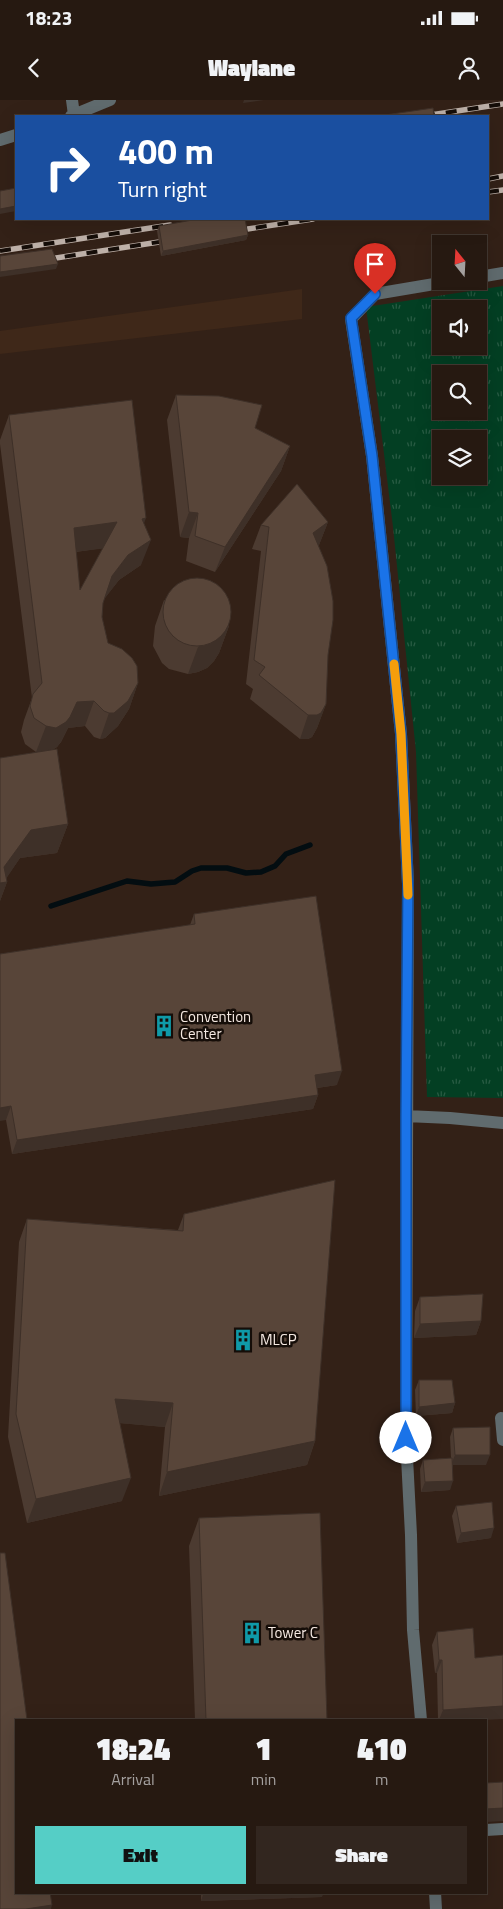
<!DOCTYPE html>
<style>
body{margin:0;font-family:"Titillium Web",sans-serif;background:#32261f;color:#f1f3f6;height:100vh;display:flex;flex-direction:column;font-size:19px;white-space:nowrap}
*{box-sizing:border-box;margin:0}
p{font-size:16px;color:#a4a09f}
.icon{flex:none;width:28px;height:28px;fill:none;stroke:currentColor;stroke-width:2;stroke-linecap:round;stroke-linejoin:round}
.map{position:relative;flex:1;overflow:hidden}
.drawer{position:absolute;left:15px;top:1619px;width:472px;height:175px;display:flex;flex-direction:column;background:#261911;border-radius:0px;box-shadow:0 5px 20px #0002,0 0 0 1px #423831}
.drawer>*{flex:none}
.top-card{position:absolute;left:15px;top:15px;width:474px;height:105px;border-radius:0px;box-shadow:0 5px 20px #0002,0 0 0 1px #423831;background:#1a4fa0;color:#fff;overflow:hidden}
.needle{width:32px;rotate:342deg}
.buttons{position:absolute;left:432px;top:135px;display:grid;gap:10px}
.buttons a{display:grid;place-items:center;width:55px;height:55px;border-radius:0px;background:#261911;box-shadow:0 5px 20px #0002,0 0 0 1px #423831;font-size:25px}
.pin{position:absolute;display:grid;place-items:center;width:42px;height:42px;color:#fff;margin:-51px -21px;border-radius:50% 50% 50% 0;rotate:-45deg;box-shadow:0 0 5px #0007}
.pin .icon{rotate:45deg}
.me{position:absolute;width:55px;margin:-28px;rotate:0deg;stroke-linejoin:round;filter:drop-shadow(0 0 4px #0008)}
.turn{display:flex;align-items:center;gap:18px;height:105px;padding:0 20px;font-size:22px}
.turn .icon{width:65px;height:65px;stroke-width:2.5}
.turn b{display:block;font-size:35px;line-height:42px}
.eta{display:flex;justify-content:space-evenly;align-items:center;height:85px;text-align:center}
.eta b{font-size:30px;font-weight:800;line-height:35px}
.action{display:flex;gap:10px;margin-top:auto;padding:10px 20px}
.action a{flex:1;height:58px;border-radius:0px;background:#55cec6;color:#111;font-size:20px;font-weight:800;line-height:58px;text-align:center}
.action a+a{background:#32261f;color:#f1f3f6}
.status{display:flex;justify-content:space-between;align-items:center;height:35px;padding:0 25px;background:#261911;direction:ltr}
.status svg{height:14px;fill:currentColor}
header{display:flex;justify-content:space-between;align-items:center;height:65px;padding:0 20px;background:#261911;font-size:22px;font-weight:800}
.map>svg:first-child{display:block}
.built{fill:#3f2819}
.grass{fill:url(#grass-tufts);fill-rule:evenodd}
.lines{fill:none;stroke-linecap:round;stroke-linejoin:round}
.stream{stroke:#030d11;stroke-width:5.5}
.minor{stroke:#606b6e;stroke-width:12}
.rail-casing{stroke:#bdb0a8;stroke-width:5.5}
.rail{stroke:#150d08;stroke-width:4;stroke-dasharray:11;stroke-linecap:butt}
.wall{fill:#4c3b31;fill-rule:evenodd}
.shaded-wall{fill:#3e3028}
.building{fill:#584539;stroke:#3e3028;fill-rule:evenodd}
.route-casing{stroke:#114b97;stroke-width:12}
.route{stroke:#1a73e8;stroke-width:9}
.slow{stroke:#f59e0b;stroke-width:9}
.labels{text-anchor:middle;stroke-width:5;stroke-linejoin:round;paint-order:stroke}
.poi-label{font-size:15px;fill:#f5e9e2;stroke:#150d08;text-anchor:start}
</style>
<div class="status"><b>18:23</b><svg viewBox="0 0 49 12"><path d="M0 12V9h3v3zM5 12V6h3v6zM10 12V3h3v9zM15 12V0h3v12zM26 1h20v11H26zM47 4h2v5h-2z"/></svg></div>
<header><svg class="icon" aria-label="back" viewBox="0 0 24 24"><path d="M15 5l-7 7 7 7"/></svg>Waylane<svg class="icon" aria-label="person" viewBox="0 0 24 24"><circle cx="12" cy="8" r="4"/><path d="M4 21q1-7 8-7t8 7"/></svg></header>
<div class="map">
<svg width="503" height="1809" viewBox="0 0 503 1809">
<defs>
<pattern id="grass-tufts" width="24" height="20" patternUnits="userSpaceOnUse" patternTransform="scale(1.25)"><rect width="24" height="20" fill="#033f23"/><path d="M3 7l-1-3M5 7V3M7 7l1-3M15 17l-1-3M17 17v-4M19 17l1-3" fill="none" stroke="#285b43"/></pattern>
</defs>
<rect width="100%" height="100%" fill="#332117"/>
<!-- built -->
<path class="built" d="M 302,189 L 302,219 L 0,254 L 0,231 Z"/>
<!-- grass -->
<path class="grass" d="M 503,186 L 503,998 L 427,997 L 416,652 L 393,427 L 366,207 ZM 441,209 L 479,209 L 479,246 L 441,246 ZM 441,274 L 479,274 L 479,311 L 441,311 ZM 441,339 L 479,339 L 479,376 L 441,376 Z"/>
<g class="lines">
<!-- stream -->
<path class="stream" d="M 51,806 L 127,781 L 151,784 L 175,782 L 192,771 L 201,768 L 227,768 L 246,773 L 261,772 L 275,766 L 286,754 L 310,745"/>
<!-- minor -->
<path class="minor" d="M 72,0 L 74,15
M 71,16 L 110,0
M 0,40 L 16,35
M 479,177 L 503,173
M 406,1016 L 450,1018 L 503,1023
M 501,1318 L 503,1340
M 421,1620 L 413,1530 L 411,1435 L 406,1338 L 408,784 L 401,634 L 372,356 L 351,219 L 375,194 L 452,181
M 486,1730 L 503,1729
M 435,1792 L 436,1809"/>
<!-- rail casing -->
<g class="rail-casing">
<path id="rail" d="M 424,16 L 503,4
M 488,79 L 503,76
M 488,92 L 503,90
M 234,131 L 313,119
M 0,151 L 170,125
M 43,160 L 172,140"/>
</g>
<!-- rail -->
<use href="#rail" class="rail"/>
</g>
<!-- wall -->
<path class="wall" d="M 159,126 L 248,135 L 246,140 L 161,156 L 157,131 Z
M 176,295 L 255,328 L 290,346 L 281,371 L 215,472 L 186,461 L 189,438 L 180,437 L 167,320 Z
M 9,315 L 144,424 L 141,465 L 119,480 L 104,499 L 103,503 L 102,517 L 108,543 L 138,583 L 129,609 L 118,626 L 105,638 L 100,639 L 94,637 L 85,626 L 68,628 L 61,642 L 57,647 L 52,650 L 68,724 L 57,753 L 20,758 L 6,778 L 7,782 L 0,801 L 0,658 L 39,652 L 36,652 L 25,644 L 21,632 L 24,620 L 32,598 L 0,344 L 0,340 ZM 103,448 L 80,490 L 76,452 Z
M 328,422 L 319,445 L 318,446 L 328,555 L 326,604 L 317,628 L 312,637 L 308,639 L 300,639 L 250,599 L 253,589 L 246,584 L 261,451 L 252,449 L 261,425 Z
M 164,500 L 229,526 L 219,553 L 214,561 L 207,568 L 198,572 L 188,574 L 169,569 L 162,563 L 153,546 L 155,526 Z
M 194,814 L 337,985 L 317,988 L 318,995 L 313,1009 L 12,1054 L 6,1020 L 0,854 L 190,825 Z
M 184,1114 L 315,1341 L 307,1365 L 159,1396 L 165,1327 L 120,1323 L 122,1401 L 27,1423 L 8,1337 L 19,1142 L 27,1119 L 178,1130 Z
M 420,1197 L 481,1221 L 476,1235 L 414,1238 L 415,1211 Z
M 419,1280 L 455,1303 L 452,1313 L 416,1316 L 415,1290 Z
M 453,1328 L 486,1365 L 453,1365 L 450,1390 L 421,1392 L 420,1369 L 423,1360 L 451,1358 L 450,1337 Z
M 456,1406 L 491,1438 L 457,1443 L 452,1416 Z
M 199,1418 L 327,1620 L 195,1620 L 189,1446 Z
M 437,1532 L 481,1620 L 438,1620 L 437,1573 L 435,1573 L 432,1545 Z
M 201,1792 L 323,1792 L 322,1797 L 201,1801 Z"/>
<!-- shaded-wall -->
<path class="shaded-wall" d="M 244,0 L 264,0 L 243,3 Z
M 16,106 L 16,111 L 0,114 L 0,109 Z
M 248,135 L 246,140 L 161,156 L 163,151 Z
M 58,164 L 56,169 L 0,177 L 0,172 Z
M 290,346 L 281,371 L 215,472 L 225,447 Z
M 189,412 L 198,413 L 189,438 L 180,437 Z
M 146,418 L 137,443 L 142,419 Z
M 117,422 L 108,448 L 65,453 L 74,428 Z
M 328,422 L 319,445 L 304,457 L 313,433 Z
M 151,440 L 141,465 L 119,480 L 102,502 L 112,476 L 128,455 Z
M 229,526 L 219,553 L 214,561 L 207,568 L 198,572 L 188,574 L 198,547 Z
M 138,583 L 129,609 L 118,626 L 105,638 L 100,639 L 109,613 Z
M 94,601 L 85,626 L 68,628 L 61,642 L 57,647 L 47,653 L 36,652 L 46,626 L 77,602 Z
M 326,604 L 317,628 L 312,637 L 308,639 L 300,639 L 308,615 Z
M 68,724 L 57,753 L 20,758 L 4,782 L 7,782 L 0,801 L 0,779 L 4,767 L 31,730 Z
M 342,971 L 337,985 L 310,989 L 315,975 Z
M 318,995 L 313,1009 L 12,1054 L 17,1040 Z
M 11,1006 L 6,1020 L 0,1021 L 0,1008 Z
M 481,1221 L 476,1235 L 414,1238 L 420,1224 Z
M 115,1299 L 173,1303 L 165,1327 L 106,1322 Z
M 455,1303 L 452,1313 L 416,1316 L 419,1307 Z
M 315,1341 L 307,1365 L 159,1396 L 167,1372 Z
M 455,1355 L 490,1355 L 486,1365 L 451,1365 Z
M 131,1378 L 122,1401 L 27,1423 L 36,1399 Z
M 453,1381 L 450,1390 L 421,1392 L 425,1382 Z
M 494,1428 L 491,1438 L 457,1443 L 461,1433 Z
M 439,1560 L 442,1560 L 437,1573 L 435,1573 Z
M 503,1606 L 503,1619 L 481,1620 L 439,1620 L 443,1610 Z
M 503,1708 L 503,1721 L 486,1722 L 486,1709 Z
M 204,1792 L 323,1792 L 322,1797 L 201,1801 Z
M 52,1805 L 51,1809 L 26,1809 Z"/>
<!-- building -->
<path class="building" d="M 433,8 L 434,16 L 378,16 Z
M 16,88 L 16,106 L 0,109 L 0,91 Z
M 198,119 L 245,119 L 248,135 L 163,151 L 159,126 Z
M 52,149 L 58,164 L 0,172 L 0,156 Z
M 176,295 L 219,296 L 262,305 L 255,328 L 290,346 L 225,447 L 195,436 L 198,413 L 189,412 Z
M 132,300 L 146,418 L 142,419 L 151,440 L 128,455 L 112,476 L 103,503 L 102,517 L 108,543 L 122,549 L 132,558 L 137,566 L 138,583 L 128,601 L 114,613 L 109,613 L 104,611 L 94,601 L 77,602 L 70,617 L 66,622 L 56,628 L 46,626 L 34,618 L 30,606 L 33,594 L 42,583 L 9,315 ZM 117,422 L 80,490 L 74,428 Z
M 297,384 L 328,422 L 313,433 L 327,466 L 333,501 L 333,520 L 328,555 L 326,604 L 321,613 L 317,615 L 308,615 L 259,575 L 265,567 L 254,560 L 269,427 L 261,425 Z
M163 512a34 34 0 1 1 68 0a34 34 0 1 1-68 0Z
M 57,649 L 68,724 L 31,730 L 4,767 L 7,782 L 0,783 L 0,658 Z
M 316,796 L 342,971 L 315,975 L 318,995 L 17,1040 L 11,1006 L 0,1008 L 0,854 L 195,824 L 194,814 Z
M 335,1080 L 315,1341 L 167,1372 L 173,1303 L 115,1299 L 131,1378 L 36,1399 L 16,1314 L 27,1119 L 183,1131 L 184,1114 Z
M 483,1194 L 481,1221 L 420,1224 L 420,1197 Z
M 419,1280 L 452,1280 L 455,1303 L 419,1307 Z
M 490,1327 L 490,1355 L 455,1355 L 453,1328 Z
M 452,1358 L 453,1381 L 425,1382 L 423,1360 Z
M 492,1402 L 494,1428 L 461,1433 L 456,1406 Z
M 320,1413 L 327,1620 L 206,1620 L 199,1418 Z
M 0,1453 L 5,1453 L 27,1620 L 16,1620 L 16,1792 L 50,1792 L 52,1805 L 26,1809 L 0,1809 Z
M 473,1528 L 475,1558 L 503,1555 L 503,1606 L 443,1610 L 442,1560 L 439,1560 L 437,1532 Z
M 503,1682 L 503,1708 L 486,1709 L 486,1683 Z"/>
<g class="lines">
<!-- route casing -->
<g class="route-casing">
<path id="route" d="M 375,194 L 351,218 L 372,356 L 401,634 L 408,784 L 406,1016 L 406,1338"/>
</g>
<!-- route -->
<use href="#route" class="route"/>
<!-- slow -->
<path class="slow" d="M 394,564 L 401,634 L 408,795"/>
</g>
<!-- icons -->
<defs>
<g id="building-bare" transform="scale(1.725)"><path d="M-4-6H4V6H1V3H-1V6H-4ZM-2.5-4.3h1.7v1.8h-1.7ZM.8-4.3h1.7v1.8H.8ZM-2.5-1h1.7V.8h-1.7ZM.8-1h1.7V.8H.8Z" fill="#0f9aa8" stroke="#150d08" stroke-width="2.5" paint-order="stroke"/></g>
</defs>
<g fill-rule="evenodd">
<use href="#building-bare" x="164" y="926"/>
<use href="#building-bare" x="243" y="1240"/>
<use href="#building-bare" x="252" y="1533"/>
</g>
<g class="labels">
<!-- poi labels -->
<g class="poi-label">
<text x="180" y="922">Convention<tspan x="180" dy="17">Center</tspan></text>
<text x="260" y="1245">MLCP</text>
<text x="268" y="1538">Tower C</text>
</g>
</g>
</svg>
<div class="buttons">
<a><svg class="needle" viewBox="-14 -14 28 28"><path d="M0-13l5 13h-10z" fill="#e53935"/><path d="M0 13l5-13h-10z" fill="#a4a09f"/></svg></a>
<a><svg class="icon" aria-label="sound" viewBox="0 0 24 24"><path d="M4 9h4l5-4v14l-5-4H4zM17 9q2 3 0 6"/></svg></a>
<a><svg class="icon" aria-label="search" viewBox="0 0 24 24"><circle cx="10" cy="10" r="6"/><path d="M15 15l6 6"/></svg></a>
<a><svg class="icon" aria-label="layers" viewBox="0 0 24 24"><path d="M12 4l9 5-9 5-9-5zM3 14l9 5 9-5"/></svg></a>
</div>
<div class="pin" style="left:375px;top:194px;background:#d93025"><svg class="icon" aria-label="arrive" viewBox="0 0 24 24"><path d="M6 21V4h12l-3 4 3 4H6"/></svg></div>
<svg class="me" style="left:406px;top:1338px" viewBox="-20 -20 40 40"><circle r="19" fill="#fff"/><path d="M0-13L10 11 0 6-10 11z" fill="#1a73e8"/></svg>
<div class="top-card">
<div class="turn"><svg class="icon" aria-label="right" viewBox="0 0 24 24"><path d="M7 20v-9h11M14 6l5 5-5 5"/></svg><div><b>400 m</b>Turn right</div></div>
</div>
<section class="drawer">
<div class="eta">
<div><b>18:24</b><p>Arrival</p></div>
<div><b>1</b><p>min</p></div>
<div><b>410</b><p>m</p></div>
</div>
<div class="action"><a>Exit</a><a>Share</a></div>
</section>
</div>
